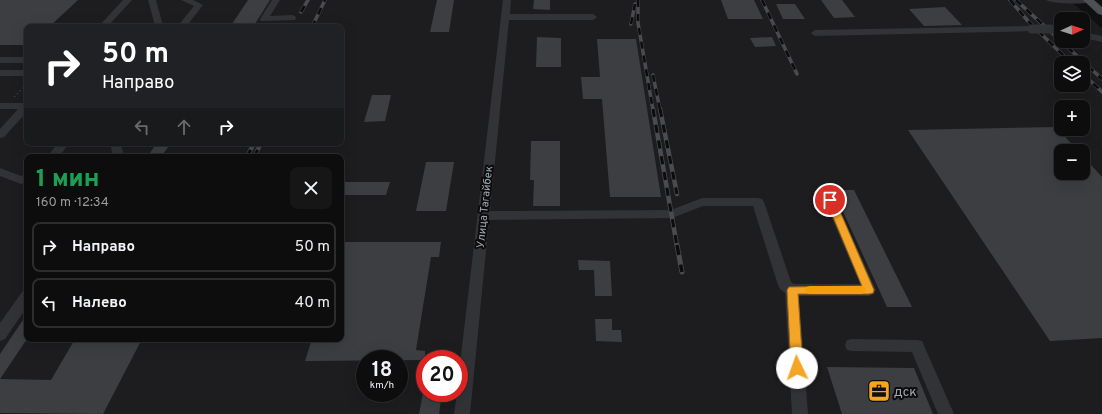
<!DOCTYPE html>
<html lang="ru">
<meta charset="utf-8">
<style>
body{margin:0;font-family:Overpass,sans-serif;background:#161617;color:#f1f3f6;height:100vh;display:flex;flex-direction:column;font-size:15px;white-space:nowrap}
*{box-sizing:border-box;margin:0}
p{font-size:13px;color:#9a9c9e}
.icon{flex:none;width:22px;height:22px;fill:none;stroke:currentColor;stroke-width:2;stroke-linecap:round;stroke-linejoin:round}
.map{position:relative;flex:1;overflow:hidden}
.side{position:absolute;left:24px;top:154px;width:320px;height:188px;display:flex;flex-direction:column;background:#0d0d0e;border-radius:8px;box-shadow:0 4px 16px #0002,0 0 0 1px #2d2d2e}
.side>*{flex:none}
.top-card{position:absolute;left:24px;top:24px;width:320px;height:122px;border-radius:8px;box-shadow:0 4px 16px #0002,0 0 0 1px #2d2d2e;background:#202124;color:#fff;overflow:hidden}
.needle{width:26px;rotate:87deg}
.tools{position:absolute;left:1054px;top:12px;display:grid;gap:8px}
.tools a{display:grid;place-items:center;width:36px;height:36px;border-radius:8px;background:#0d0d0e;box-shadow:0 4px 16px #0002,0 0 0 1px #2d2d2e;font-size:20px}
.speed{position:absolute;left:356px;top:350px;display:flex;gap:8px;font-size:20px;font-weight:700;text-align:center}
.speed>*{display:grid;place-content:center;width:52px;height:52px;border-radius:50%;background:#0d0d0e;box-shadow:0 4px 16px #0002,0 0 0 1px #2d2d2e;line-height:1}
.speed small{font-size:10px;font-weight:400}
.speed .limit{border:6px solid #d22;background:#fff;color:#111}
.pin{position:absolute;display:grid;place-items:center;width:34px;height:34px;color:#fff;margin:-17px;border:2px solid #fff;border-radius:50%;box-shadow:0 1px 4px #0007}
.me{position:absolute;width:44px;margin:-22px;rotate:357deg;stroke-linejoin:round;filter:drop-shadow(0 0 3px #0008)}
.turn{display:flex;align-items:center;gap:14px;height:84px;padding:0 12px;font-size:18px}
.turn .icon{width:52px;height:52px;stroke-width:2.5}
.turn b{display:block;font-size:28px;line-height:34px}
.lanes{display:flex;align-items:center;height:38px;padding:0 12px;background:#0003;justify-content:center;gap:20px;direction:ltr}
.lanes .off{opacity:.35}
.round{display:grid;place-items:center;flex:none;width:42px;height:42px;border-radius:8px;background:#161617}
.overview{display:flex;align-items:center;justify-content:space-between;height:68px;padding:0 12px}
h1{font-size:24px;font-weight:800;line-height:30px;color:#1e9e55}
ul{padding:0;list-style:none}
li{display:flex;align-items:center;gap:12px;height:50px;margin:0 8px 6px;padding:0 4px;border:2px solid #2d2d2e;border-radius:8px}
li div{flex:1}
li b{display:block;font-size:15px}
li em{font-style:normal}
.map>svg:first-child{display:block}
.built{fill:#1d1d1f;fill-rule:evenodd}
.building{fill:#3d3e42}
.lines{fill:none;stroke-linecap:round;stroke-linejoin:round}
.path{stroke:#383a3e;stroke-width:1.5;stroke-dasharray:1.5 2.5;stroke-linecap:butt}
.minor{fill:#323337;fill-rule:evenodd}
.major{fill:#4e5056;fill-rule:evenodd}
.rail-far2-casing{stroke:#494b50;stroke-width:3.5}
.rail-far1-casing{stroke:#494b50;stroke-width:4.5}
.rail-casing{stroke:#494b50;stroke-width:5}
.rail-far2{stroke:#0c0c0d;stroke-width:2.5;stroke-dasharray:7;stroke-linecap:butt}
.rail-far1{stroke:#0c0c0d;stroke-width:3;stroke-dasharray:8;stroke-linecap:butt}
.rail{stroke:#0c0c0d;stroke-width:3.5;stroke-dasharray:10;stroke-linecap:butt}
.minor-bridge{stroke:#323337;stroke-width:9}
.route{fill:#f4a427;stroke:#9f6b19}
.slow{fill:#f59e0b}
.labels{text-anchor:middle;stroke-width:4;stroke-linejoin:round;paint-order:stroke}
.street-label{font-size:11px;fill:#a2a8b3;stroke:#0c0c0d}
.near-poi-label{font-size:13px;fill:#a2a8b3;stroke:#0c0c0d;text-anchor:start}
</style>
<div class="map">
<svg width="1102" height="414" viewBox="0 0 1102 414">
<rect width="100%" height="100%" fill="#111112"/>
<!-- built -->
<path class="built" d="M 0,0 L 1069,0 L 1102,28 L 1102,414 L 0,414 ZM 1061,19 L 1083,19 L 1083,41 L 1061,41 ZM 27,27 L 341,27 L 341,143 L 27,143 ZM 1061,63 L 1083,63 L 1083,85 L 1061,85 ZM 1061,107 L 1083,107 L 1083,129 L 1061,129 ZM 1061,151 L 1083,151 L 1083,173 L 1061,173 ZM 27,157 L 341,157 L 341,339 L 27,339 ZM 365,359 L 399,359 L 399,393 L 365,393 ZM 425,359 L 459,359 L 459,393 L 425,393 Z"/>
<!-- building -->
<path class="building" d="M 0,0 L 78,0 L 49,27 L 27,27 L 27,45 L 0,45 Z
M 248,0 L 270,0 L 253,27 L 230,27 Z
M 437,0 L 454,0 L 449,32 L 430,32 Z
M 534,0 L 550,0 L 550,10 L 533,9 Z
M 721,0 L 754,0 L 763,19 L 728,19 Z
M 821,0 L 842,0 L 855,17 L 834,18 Z
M 776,4 L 795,4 L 805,19 L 783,19 Z
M 945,7 L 962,25 L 924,26 L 909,9 Z
M 537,37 L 561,38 L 561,67 L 536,67 Z
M 772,37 L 776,46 L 755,47 L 750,38 Z
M 597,39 L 636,39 L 661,197 L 610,197 L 602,99 L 583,99 L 581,77 L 600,77 Z
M 372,95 L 391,95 L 385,121 L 364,122 Z
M 1056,127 L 1078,151 L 1061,151 L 1061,173 L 1083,173 L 1083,156 L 1102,177 L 1102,338 L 1050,341 L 908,130 Z
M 531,141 L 560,141 L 560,206 L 533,206 L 534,180 L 530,180 Z
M 157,143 L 171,143 L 161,157 L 147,157 Z
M 426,162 L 454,162 L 446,211 L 416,211 Z
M 341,182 L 390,182 L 386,195 L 341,195 Z
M 833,190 L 854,190 L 912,307 L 887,307 Z
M 341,242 L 441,242 L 439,257 L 431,257 L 416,350 L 425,351 L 425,360 L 305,361 L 312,339 L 341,339 Z
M 578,260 L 610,261 L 612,296 L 595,296 L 594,270 L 579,270 Z
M 27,314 L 27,339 L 0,379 L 0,354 Z
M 595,319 L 612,319 L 612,330 L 621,330 L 622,342 L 596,341 Z
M 75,339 L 142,339 L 103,414 L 0,413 L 0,379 L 51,380 Z
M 827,367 L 914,368 L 933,414 L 842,414 Z
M 423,393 L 442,393 L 439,414 L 419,414 Z"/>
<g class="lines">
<!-- path -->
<path class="path" d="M 14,97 L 27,84"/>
<!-- minor -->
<path class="minor" d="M 123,0 L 132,0 L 107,27 L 98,27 Z
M 148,0 L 156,0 L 162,22 L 161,27 L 153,27 L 154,22 Z
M 181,0 L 193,0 L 203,5 L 186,27 L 177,27 L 194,6 Z
M 272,0 L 280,0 L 270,16 L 292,15 L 295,16 L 296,18 L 295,20 L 261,21 L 260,19 Z
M 503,0 L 511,0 L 510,14 L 593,14 L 597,17 L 593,20 L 509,20 L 490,211 L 671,210 L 702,198 L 758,198 L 762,199 L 764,202 L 791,282 L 794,284 L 860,284 L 824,200 L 826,197 L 830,196 L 834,197 L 876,290 L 874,294 L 869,296 L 799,296 L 808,414 L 792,414 L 785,293 L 780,289 L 778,285 L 753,206 L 703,206 L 672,218 L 489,220 L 470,414 L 454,414 L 457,393 L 459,393 L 459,372 Z
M 1046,0 L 1092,0 L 1093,1 C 1088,5 1051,4 1046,0 Z
M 1032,26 L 1036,29 L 1035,31 L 815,36 L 811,33 L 815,30 Z
M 1051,26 L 1061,28 L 1061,34 L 1048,31 L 1047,29 Z
M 1083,32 L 1102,36 L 1102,42 L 1083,38 Z
M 0,57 L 27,57 L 27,63 L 0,63 Z
M 0,70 L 27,70 L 27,76 L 0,76 Z
M 0,103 L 27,103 L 27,112 L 4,137 L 0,138 L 0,129 L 18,109 L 0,109 Z
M 58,143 L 69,143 L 59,157 L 47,157 Z
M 110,143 L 120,143 L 125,157 L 113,157 Z
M 0,168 L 21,176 L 27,174 L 27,182 L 21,184 L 0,176 Z
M 27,290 L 27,307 L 5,339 L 0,341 L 0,323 L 22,292 Z
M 852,339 L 917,340 L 922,341 L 954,414 L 938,414 L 912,352 L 852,351 L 847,350 L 845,345 L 847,340 Z"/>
<!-- major -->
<path class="major" d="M 1083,0 L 1094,0 L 1102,7 L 1102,15 L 1098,14 Z"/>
<!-- rail-far2 casing -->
<g class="rail-far2-casing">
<path id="rail-far2" d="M 638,0 L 638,23 L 653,110
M 762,0 L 797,74
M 1010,0 L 1028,21 L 1071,63
M 1016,0 L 1102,79
M 301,12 L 308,0
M 631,24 L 635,4
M 312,27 L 325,0
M 1083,74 L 1102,92
M 653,75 L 660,110"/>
</g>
<!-- rail-far1 casing -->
<g class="rail-far1-casing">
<path id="rail-far1" d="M 653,109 L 677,246
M 660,109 L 677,194
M 247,157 L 254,143
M 254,157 L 261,143"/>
</g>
<!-- rail casing -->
<g class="rail-casing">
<path id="rail" d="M 677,245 L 682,272"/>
</g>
<!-- rail-far2 -->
<use href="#rail-far2" class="rail-far2"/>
<!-- rail-far1 -->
<use href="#rail-far1" class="rail-far1"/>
<!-- rail -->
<use href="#rail" class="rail"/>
<!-- minor-bridge -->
<path class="minor-bridge" d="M 1032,29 L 1051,29"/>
</g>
<!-- route -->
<path class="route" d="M 830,197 L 835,200 L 874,290 L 873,293 L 869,294 L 798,294 L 803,368 L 801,371 L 797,373 L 793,371 L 791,368 L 787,290 L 789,287 L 862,286 L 826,200 Z"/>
<!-- slow -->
<path class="slow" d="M 810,286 L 861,286 L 864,287 L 866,290 L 864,293 L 861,294 L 810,294 L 806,293 L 805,290 L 806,287 Z"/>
<!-- icons -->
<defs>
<g id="office-square" transform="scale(1.15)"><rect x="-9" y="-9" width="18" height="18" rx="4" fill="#f4a427" stroke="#0c0c0d"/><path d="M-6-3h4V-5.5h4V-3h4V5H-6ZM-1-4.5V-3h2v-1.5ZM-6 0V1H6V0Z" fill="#111"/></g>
</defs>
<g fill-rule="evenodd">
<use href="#office-square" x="879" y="391"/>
</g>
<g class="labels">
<!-- street labels -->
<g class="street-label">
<text transform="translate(484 207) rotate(-84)" y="4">Улица Тагайбек</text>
</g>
<!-- near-poi labels -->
<g class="near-poi-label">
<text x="894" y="396">дск</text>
</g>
</g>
</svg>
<div class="tools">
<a><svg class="needle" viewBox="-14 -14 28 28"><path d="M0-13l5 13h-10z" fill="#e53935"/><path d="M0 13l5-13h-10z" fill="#9a9c9e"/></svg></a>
<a><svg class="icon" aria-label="layers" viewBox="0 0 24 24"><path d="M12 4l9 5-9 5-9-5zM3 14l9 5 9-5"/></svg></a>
<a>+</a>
<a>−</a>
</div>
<div class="speed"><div>18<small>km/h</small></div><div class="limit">20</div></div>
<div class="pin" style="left:830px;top:200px;background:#d93025"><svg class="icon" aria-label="arrive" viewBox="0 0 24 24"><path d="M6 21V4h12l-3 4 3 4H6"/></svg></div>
<svg class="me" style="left:797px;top:368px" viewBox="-20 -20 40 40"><circle r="19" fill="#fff"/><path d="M0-13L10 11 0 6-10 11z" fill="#f4a427"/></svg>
<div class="top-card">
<div class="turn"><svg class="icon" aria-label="right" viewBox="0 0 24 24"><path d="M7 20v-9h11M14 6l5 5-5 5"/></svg><div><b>50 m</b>Направо</div></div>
<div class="lanes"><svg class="icon off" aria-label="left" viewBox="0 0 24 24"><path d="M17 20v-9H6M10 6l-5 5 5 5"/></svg><svg class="icon off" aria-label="ahead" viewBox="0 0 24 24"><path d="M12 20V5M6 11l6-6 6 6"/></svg><svg class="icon" aria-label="right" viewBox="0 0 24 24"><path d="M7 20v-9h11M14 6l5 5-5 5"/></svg></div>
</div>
<section class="side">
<div class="overview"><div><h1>1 мин</h1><p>160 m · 12:34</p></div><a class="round"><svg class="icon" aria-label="close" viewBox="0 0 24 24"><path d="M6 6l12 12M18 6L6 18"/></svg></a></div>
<ul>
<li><svg class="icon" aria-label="right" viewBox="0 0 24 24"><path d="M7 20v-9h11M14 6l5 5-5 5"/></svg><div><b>Направо</b></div><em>50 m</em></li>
<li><svg class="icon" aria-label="left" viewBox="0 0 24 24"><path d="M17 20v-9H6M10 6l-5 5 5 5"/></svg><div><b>Налево</b></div><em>40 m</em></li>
</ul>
</section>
</div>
